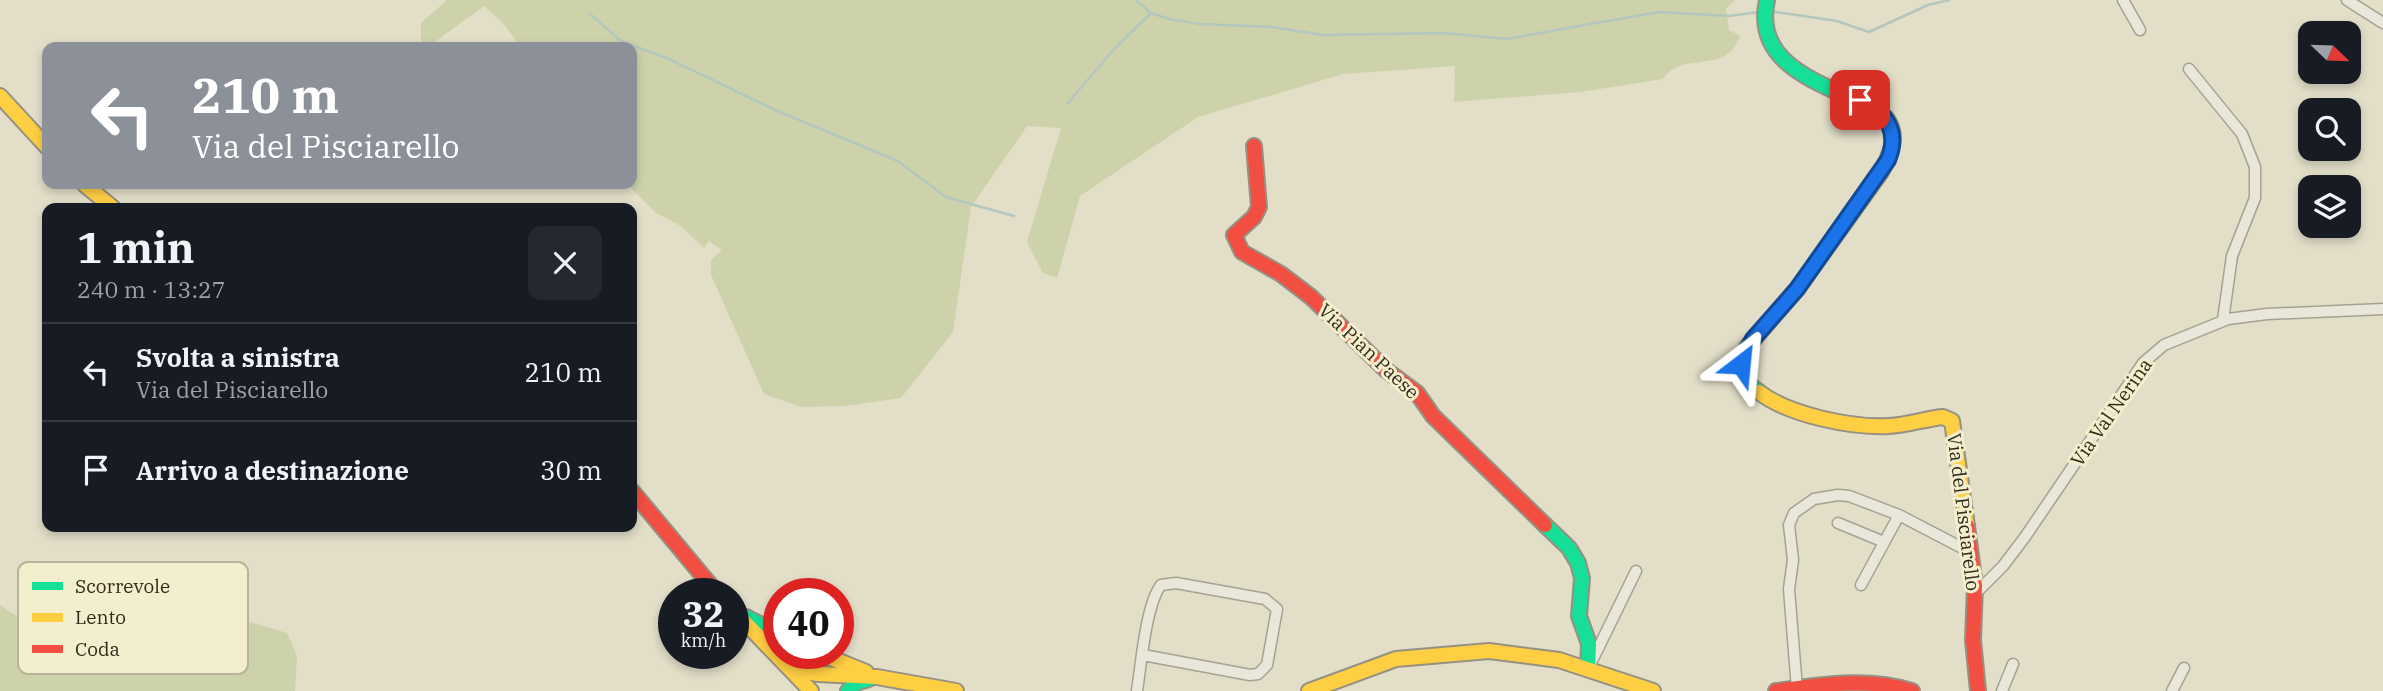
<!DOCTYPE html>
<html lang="it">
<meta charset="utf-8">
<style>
body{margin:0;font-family:"IBM Plex Serif",serif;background:#242831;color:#f1f3f6;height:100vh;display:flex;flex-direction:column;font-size:26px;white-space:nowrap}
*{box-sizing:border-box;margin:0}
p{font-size:23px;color:#9ea1a6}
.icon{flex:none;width:38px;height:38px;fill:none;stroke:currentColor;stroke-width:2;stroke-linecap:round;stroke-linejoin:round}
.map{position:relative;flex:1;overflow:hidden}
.details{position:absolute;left:42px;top:203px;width:595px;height:329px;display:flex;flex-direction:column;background:#171b24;border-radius:14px;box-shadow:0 4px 10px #0003}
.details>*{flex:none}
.hud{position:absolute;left:42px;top:42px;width:595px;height:147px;border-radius:14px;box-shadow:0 4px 10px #0003;background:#8c9099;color:#fff;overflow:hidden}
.needle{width:46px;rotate:113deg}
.buttons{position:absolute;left:2298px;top:21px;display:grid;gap:14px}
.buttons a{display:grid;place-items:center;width:63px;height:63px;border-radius:14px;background:#171b24;box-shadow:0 4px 10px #0003;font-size:35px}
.speed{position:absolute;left:658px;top:578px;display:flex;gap:14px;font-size:35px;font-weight:700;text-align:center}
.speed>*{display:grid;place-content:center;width:91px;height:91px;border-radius:50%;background:#171b24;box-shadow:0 4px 10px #0003;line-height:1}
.speed small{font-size:18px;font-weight:400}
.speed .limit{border:10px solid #d22;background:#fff;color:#111}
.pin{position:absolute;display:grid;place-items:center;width:60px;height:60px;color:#fff;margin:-30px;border-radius:14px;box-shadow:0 4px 10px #0006}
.me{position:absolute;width:77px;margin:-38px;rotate:29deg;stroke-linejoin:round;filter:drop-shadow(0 0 5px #0008)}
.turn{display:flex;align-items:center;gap:24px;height:147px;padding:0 35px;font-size:32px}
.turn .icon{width:91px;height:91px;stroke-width:2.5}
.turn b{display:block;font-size:49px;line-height:60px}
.round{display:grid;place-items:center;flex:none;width:74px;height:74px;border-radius:14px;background:#242831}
.headline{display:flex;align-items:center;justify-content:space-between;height:119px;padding:0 35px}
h1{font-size:42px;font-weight:700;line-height:52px}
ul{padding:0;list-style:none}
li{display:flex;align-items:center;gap:21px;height:98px;padding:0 35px;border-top:2px solid #363941}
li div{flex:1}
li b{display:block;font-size:26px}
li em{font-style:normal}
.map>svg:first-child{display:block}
.green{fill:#cdd2ab}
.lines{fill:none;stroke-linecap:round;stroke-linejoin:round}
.stream{stroke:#b4c7be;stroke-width:2.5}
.street-casing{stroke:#a6a292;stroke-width:13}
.fast-casing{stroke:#969182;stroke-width:18}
.slow-casing{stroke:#969182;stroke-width:18}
.jam-casing{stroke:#969182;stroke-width:18}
.street{stroke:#e9e6da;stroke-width:10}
.fast{stroke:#16e098;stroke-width:14}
.slow{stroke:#ffcf43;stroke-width:14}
.jam{stroke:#f24e42;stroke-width:14}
.route-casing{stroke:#114b97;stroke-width:18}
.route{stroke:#1a73e8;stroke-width:12}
.labels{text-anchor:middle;stroke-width:6;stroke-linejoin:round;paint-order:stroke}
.street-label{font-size:19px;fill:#332a1c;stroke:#f3eecd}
.key{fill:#f3eecd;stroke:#b9b398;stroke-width:2}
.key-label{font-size:19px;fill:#332a1c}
</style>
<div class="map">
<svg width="2383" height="691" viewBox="0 0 2383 691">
<rect width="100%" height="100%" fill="#e2dec8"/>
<!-- green -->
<path class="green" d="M 447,0 L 1735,0 L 1726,9 L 1729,30 L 1741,36 C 1738,40 1735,47 1732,50 C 1712,70 1679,54 1663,79 L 1580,92 L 1454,102 L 1455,66 L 1343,74 L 1198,117 L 1080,196 L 1057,278 L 1043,273 L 1027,242 L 1061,128 L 1027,126 L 971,207 L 953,332 L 901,398 L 845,406 L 801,407 L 764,394 L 711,275 L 711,260 L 722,250 L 709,241 L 704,248 L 681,226 L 656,213 L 627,184 L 632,184 L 632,47 L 521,47 L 501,21 L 484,6 L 428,47 L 421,43 L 421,23 Z
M 0,605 L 73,653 L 166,674 L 210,632 L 237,618 L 287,633 L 297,656 L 295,691 L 0,691 Z"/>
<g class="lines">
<!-- stream -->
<path class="stream" d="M 1136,0 L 1151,13 L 1169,19 L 1200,24 L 1272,27 L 1323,35 L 1444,33 L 1506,39 L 1659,12 L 1729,16 L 1759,12
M 1769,11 L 1837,21 L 1869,32 L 1928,5 L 1949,0
M 590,14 L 621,41 L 669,59 L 775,110 L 898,161 L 946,197 L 1014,216
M 1067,104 L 1115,48 L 1150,14"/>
<!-- street casing -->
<g class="street-casing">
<path id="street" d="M 2123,0 L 2140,30
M 2347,0 L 2383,23
M 2189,69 L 2242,134 L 2255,167 L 2255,198 L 2232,256 L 2223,320
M 1838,523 L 1884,542
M 1861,585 L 1899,515
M 1975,594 L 2003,566 L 2025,537 L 2143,363 L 2164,345 L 2228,319 L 2267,314 L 2383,309
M 1590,665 L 1636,571
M 1797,689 L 1789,589 L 1793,560 L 1789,525 L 1794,513 L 1814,499 L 1838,495 L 1849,496 L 1899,515 L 1970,552
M 1137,691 C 1141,665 1146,604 1161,585 L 1176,583 L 1265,599 L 1277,609 L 1267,665 L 1258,674 L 1250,675 L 1143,655
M 2002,691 L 2013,664
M 2172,691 L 2184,668"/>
</g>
<!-- fast casing -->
<g class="fast-casing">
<path id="fast" d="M 1759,392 L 1750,385 L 1742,368 L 1747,347 L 1797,289 L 1881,172 C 1889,157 1899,138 1888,121 C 1881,109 1865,104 1853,99 C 1809,79 1754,59 1767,0
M 1545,525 L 1569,548 L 1578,563 L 1582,578 L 1579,616 L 1589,644 L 1588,669
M 746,617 L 779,634
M 848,691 L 856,683 L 869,679"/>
</g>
<!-- slow casing -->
<g class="slow-casing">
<path id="slow" d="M 0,96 L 47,147
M 84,184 L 113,208
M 1759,392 C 1788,415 1852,428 1889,426 C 1907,425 1925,419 1943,417 L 1952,421 L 1967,526
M 733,610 L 811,691
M 819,653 L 866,672
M 791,669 L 818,674 L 877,677 L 956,691
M 1309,691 L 1396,659 L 1489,651 L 1559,660 L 1653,691"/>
</g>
<!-- jam casing -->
<g class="jam-casing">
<path id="jam" d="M 1254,146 L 1259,207 L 1254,217 L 1234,235 L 1242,252 L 1281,274 L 1311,297 L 1386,370 L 1417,393 L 1433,416 L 1545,525
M 632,491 L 717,593
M 1967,526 L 1975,586 L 1973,640 L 1978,691
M 1776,691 C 1822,685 1866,677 1912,691"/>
</g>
<!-- street -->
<use href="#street" class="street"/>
<!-- fast -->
<use href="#fast" class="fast"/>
<!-- slow -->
<use href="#slow" class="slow"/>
<!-- jam -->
<use href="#jam" class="jam"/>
</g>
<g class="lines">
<!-- route casing -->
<g class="route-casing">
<path id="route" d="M 1741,364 L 1753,339 L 1797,289 L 1888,160 C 1900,131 1886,112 1860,100"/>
</g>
<!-- route -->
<use href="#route" class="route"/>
</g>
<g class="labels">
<!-- street labels -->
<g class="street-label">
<text transform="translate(1369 351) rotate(43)" y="7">Via Pian Paese</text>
<text transform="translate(2111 412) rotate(-55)" y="7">Via Val Nerina</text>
<text transform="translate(1964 512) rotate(83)" y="7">Via del Pisciarello</text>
</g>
</g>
<!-- legend -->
<rect x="18" y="562" width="230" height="112" rx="10" class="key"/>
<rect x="32" y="582" width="31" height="8" fill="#16e098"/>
<rect x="32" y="613" width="31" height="9" fill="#ffcf43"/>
<rect x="32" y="645" width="31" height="8" fill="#f24e42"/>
<g class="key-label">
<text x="75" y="593">Scorrevole</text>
<text x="75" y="624">Lento</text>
<text x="75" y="656">Coda</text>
</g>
</svg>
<div class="buttons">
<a><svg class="needle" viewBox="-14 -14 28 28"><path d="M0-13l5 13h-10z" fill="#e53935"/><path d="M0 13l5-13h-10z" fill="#9ea1a6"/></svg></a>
<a><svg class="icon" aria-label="search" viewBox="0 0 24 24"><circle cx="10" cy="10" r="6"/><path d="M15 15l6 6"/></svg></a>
<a><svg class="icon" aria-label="layers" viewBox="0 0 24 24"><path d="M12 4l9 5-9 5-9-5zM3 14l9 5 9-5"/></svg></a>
</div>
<div class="speed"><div>32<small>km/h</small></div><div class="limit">40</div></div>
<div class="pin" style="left:1860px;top:100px;background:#d93025"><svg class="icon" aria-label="arrive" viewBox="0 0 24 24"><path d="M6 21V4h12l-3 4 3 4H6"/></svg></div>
<svg class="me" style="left:1741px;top:364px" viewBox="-20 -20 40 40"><path d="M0-17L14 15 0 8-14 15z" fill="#1a73e8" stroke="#fff" stroke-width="4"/></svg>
<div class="hud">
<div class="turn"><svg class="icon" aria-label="left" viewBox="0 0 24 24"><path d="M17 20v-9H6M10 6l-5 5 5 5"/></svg><div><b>210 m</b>Via del Pisciarello</div></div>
</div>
<section class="details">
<div class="headline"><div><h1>1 min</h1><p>240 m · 13:27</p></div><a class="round"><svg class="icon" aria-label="close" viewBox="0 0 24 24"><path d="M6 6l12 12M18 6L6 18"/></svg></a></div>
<ul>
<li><svg class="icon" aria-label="left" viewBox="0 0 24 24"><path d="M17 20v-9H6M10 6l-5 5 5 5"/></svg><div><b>Svolta a sinistra</b><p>Via del Pisciarello</p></div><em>210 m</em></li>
<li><svg class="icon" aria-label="arrive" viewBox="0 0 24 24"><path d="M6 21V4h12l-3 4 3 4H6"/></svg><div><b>Arrivo a destinazione</b></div><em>30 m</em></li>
</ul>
</section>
</div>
